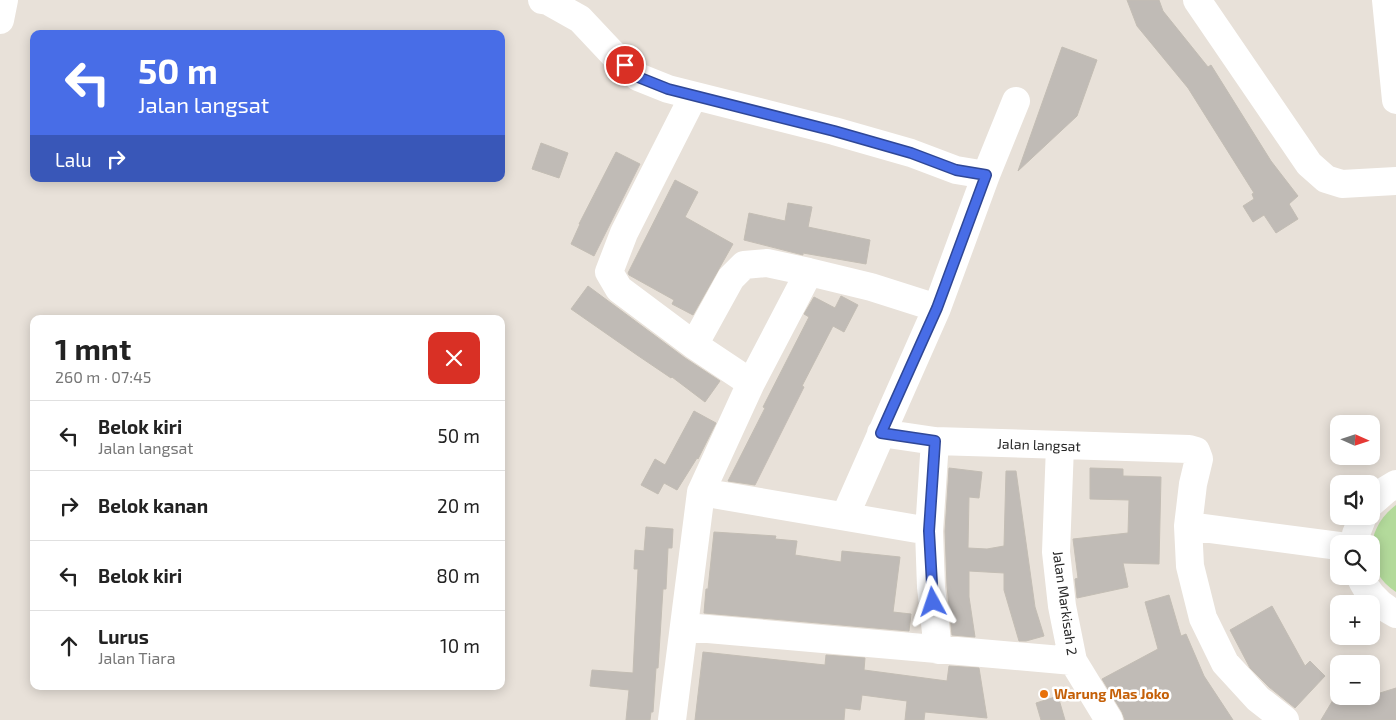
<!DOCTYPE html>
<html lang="id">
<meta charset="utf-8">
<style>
body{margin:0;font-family:"Exo 2",sans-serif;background:#f6f6f6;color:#222;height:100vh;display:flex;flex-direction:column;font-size:19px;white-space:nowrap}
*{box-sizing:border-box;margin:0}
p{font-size:16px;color:#767676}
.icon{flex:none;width:28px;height:28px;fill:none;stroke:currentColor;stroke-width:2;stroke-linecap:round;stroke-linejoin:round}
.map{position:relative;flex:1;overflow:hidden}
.panel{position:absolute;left:30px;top:315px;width:475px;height:375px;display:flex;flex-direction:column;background:#fff;border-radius:10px;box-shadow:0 2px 12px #0003}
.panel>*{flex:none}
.guide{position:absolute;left:30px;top:30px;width:475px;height:152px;border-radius:10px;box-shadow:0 2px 12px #0003;background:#486de7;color:#fff;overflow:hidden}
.needle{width:32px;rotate:93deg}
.buttons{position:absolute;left:1330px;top:415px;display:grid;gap:10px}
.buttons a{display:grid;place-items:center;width:50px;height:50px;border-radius:10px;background:#fff;box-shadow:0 2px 12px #0003;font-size:25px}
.pin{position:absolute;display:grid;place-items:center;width:42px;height:42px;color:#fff;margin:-21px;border:2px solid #fff;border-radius:50%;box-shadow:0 1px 5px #0007}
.me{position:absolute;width:55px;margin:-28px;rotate:355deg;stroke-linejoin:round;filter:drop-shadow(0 0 4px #0008)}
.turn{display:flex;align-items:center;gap:18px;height:105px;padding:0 25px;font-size:22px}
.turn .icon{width:65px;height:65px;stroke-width:2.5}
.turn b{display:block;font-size:35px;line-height:42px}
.then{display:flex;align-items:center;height:48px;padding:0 25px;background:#0003;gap:10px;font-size:19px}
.round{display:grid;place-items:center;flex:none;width:52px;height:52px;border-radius:10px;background:#f6f6f6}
.headline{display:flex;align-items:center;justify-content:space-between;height:85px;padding:0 25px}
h1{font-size:30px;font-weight:700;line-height:38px}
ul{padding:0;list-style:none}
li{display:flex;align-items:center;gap:15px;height:70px;padding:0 25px;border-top:1px solid #e0e0e0}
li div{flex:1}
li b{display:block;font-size:19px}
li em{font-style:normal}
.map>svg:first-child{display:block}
.green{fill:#b3da9b}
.building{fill:#c0bbb6;stroke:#c3bdb4}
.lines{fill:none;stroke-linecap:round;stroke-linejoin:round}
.minor{stroke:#fff;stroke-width:28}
.route-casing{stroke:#2f4796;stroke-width:12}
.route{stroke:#486de7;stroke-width:9}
.food-dot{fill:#e8710a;stroke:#fff;stroke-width:2}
.labels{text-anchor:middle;stroke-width:5;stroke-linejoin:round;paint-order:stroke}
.street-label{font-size:14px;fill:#272727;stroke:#fff}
.food-label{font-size:14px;font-weight:bold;fill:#c56008;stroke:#fff;text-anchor:start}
</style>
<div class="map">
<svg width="1396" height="720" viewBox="0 0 1396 720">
<rect width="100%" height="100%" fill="#e8e1d9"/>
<!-- green -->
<path class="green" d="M 1396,505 L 1396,592 C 1362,570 1365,528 1396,505 Z"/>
<!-- building -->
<path class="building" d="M 1127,0 L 1159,0 L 1163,11 L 1208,67 L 1211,65 L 1271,161 L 1298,196 L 1289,204 L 1298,219 L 1276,233 L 1264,215 L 1253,222 L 1243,206 L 1254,199 L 1252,194 L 1254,193 L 1188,88 L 1137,26 Z
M 1062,47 L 1097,60 L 1077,116 L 1018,171 Z
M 541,143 L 568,153 L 559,178 L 532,169 Z
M 616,152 L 640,164 L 594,256 L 571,244 L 580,224 L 579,224 Z
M 675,180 L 698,192 L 685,217 L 733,244 L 693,315 L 672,304 L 674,300 L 629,275 L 628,273 Z
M 788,203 L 812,207 L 808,227 L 870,240 L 866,264 L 803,253 L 803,255 L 744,240 L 749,213 L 785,221 Z
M 588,286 L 685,358 L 720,381 L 705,402 L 672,377 L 671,378 L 637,355 L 571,309 Z
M 841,296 L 858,305 L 844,332 L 833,326 L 802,386 L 804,387 L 755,485 L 728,481 L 765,408 L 763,407 L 809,317 L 804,314 L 814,297 L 835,308 Z
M 694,411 L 716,423 L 698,459 L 697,458 L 677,490 L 664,483 L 658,494 L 641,485 L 655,459 L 665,465 Z
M 949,468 L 982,472 L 979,498 L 969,497 L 968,548 L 987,549 L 1004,546 L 1006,471 L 1016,471 L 1035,607 L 1044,636 L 1026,641 L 1019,641 L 1004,590 L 1004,573 L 969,571 L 969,597 L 975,637 L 952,635 L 947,586 L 945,531 Z
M 1090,468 L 1123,469 L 1123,476 L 1161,477 L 1159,564 L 1123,563 L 1128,587 L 1077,598 L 1075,579 L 1078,578 L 1073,539 L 1128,533 L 1129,500 L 1090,499 Z
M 646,527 L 673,529 L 672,548 L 668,548 L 666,589 L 663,589 L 658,668 L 656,668 L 653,712 L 651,712 L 650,720 L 626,720 L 629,690 L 590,686 L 592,670 L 633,673 L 638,569 L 634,569 L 635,550 L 644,551 Z
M 714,532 L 776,536 L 775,539 L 797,541 L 795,555 L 841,562 L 842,551 L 900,557 L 893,612 L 911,614 L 909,631 L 704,613 L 706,589 L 708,589 Z
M 1169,595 L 1181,636 L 1186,634 L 1204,676 L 1233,720 L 1125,720 L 1122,712 L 1102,679 L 1158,649 L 1145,602 Z
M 1272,606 L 1305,666 L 1310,661 L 1325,676 L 1295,708 L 1269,687 L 1250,668 L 1230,630 Z
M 703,652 L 825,665 L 826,655 L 865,658 L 864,670 L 947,681 L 949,666 L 979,668 L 987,718 L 925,712 L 924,720 L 905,720 L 907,701 L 862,695 L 860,710 L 845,708 L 844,720 L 695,720 Z
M 1396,688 L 1396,720 L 1321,720 L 1339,690 L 1339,696 L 1361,696 L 1364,698 Z
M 1058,696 L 1065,720 L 1041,720 L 1036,703 Z"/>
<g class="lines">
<!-- minor -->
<path class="minor" d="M 542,0 L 548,1 L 580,19 L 612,53 L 638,77 L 668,89 L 834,131 L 911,153 L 956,170 L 986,175
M 1197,0 L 1309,164 L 1326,179 L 1342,184 L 1396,181
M 1386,0 L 1396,100
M 0,20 L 4,0
M 693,97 L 624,233 L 609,272 L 619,289 L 694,345 L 751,383
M 694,345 L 731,278 L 744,265 L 767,263 L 809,272 L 871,287 L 937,308
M 881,433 L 935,441 L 1189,449 L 1196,451 L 1199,459 L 1193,484 L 1188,526 L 1190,566 L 1203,618 L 1225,663 L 1258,699 L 1285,720
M 935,441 L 929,531 L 931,587 L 938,650
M 1060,446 L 1056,552 L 1062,606 L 1073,661 L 1109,720
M 701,492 L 929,531
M 1371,503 L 1386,490 L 1396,484
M 845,516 L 937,308 L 986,175 L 1016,101
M 1188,526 L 1339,546
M 1355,544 L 1356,534 L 1363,516
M 1360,576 C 1367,593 1380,606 1396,614
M 685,627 L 1073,661
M 672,720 L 701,492 L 751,383 L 809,272"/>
</g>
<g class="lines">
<!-- route casing -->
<g class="route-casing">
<path id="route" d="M 625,65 L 638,77 L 668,89 L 834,131 L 911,153 L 956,170 L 986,175 L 937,308 L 881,433 L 935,441 L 929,531 L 933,602"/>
</g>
<!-- route -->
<use href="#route" class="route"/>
</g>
<!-- markers -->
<circle class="food-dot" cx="1044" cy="694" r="5"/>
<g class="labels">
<!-- street labels -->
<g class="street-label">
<text transform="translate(1039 445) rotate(2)" y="5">Jalan langsat</text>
<text transform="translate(1065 603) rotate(82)" y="5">Jalan Markisah 2</text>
</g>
<!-- food labels -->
<g class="food-label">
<text x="1054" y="699">Warung Mas Joko</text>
</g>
</g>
</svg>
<div class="buttons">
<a><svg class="needle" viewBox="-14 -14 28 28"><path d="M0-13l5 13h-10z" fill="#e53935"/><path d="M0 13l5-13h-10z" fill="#767676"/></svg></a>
<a><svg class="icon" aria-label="sound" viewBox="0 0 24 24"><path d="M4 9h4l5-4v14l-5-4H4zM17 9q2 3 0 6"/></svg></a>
<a><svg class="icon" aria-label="search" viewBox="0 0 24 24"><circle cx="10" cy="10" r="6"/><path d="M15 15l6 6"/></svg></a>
<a>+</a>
<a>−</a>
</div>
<div class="pin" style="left:625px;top:65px;background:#d93025"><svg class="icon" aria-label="arrive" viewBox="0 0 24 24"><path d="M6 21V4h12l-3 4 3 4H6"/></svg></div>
<svg class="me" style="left:933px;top:602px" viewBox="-20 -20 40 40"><path d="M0-17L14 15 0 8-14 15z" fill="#486de7" stroke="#fff" stroke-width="4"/></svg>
<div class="guide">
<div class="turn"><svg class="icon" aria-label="left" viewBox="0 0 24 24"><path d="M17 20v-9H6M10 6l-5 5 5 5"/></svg><div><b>50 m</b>Jalan langsat</div></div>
<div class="then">Lalu<svg class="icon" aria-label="right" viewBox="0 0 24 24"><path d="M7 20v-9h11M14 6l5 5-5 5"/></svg></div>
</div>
<section class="panel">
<div class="headline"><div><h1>1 mnt</h1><p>260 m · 07:45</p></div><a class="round" style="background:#d93025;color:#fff"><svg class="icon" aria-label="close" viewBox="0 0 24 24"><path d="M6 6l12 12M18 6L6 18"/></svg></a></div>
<ul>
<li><svg class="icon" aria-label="left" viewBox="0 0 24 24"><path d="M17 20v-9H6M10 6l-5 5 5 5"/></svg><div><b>Belok kiri</b><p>Jalan langsat</p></div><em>50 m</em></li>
<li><svg class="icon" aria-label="right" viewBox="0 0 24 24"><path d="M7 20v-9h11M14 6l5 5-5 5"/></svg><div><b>Belok kanan</b></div><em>20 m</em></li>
<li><svg class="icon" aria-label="left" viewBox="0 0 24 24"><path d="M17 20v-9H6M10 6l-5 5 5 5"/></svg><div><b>Belok kiri</b></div><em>80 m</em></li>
<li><svg class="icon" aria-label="ahead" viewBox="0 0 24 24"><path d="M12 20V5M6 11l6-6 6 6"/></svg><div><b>Lurus</b><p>Jalan Tiara</p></div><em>10 m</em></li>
</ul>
</section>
</div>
